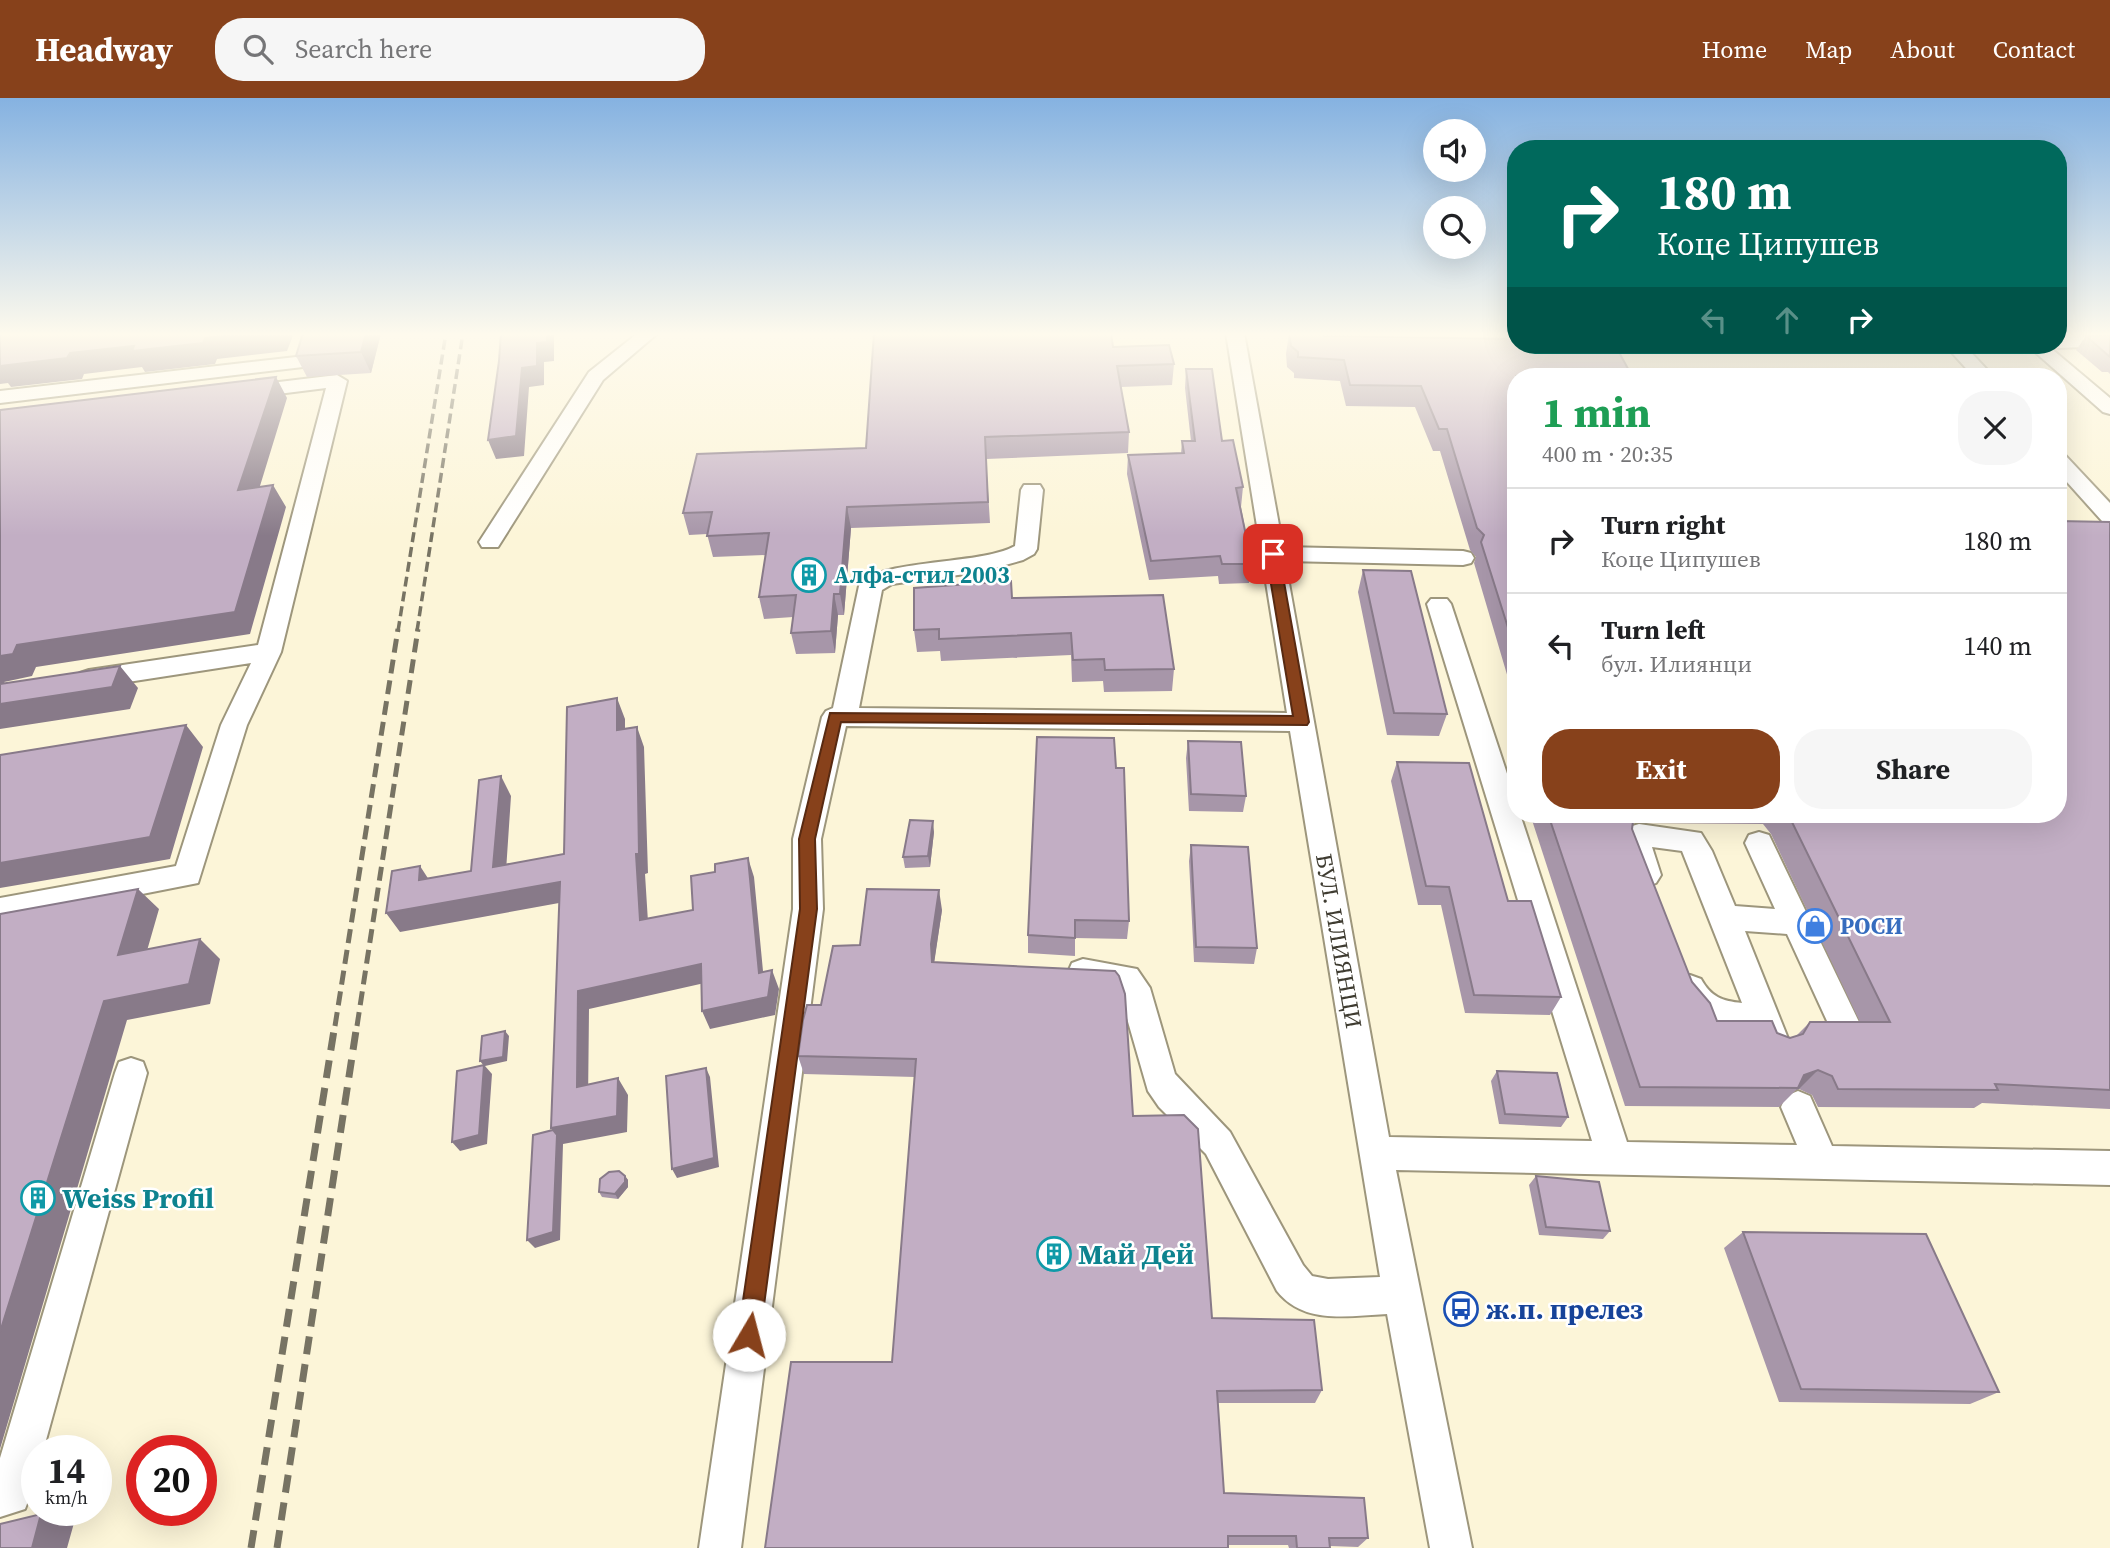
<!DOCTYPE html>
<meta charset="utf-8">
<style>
body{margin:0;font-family:"Source Serif 4",serif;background:#f6f6f6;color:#202124;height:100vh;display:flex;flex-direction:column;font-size:26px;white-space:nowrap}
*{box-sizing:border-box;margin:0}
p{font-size:23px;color:#757577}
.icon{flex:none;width:38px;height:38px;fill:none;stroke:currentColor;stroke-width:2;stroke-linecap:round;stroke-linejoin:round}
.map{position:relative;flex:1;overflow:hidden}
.side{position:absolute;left:1507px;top:270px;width:560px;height:455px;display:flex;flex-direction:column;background:#fff;border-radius:28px;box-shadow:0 7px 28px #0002}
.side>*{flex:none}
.top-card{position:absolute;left:1507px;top:42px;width:560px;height:214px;border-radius:28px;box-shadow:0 7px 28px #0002;background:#00695c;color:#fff;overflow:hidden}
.controls{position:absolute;left:1423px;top:21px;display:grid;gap:14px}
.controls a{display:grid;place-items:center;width:63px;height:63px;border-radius:50%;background:#fff;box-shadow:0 7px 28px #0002;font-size:35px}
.speed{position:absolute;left:21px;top:1337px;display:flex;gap:14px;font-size:35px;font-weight:700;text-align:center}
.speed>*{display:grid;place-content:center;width:91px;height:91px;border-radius:50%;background:#fff;box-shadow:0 7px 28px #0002;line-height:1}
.speed small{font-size:18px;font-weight:400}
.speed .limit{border:10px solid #d22;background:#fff;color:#111}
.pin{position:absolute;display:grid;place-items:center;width:60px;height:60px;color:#fff;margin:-30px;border-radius:14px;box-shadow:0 4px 10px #0006}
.me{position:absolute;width:77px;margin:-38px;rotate:8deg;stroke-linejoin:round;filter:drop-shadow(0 0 5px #0008)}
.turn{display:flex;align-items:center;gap:24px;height:147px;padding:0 35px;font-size:32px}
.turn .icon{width:91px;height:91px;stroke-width:2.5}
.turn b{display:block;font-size:49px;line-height:60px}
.lanes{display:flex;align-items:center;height:66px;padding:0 35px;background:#0003;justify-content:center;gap:35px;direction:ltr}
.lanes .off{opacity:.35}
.round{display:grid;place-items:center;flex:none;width:74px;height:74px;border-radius:28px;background:#f6f6f6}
.summary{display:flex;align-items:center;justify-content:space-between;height:119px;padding:0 35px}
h1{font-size:42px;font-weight:700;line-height:52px;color:#1e9e55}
.button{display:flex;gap:14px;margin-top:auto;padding:14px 35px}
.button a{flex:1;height:80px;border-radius:28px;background:#87411b;color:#fff;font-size:28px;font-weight:700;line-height:80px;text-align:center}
.button a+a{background:#f6f6f6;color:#202124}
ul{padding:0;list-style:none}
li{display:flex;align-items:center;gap:21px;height:105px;padding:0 35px;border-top:2px solid #e0e0e0}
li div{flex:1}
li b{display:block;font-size:26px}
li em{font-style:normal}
header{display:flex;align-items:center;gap:42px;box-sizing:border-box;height:98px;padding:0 35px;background:#87411b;color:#fff}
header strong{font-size:33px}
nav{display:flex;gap:38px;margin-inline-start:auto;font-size:24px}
.search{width:490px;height:63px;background:#f6f6f6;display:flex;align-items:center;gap:18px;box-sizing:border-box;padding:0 24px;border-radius:28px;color:#757577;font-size:26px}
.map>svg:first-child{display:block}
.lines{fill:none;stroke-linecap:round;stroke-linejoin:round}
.minor-casing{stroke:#9d967c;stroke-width:4}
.minor{fill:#fff;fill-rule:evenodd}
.rail-far2{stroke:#777363;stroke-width:3.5;stroke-dasharray:10 5;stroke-linecap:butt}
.rail-far1{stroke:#777363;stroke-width:5;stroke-dasharray:14 7;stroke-linecap:butt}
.rail{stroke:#777363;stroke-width:7;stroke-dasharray:18 10;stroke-linecap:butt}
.wall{fill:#a796a9;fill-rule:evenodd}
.shaded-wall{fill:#887a89}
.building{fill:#c2aec4;stroke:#887a89;stroke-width:2}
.route{fill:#87411b;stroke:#582a12;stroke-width:2}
.labels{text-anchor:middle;stroke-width:5;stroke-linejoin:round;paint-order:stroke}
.culture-label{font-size:23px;font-weight:bold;fill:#0d838f;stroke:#fff;text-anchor:start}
.shop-label{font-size:23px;font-weight:bold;fill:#366cbe;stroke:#fff;text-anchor:start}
.street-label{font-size:23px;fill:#3f3c31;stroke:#fff}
.near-culture-label{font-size:28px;font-weight:bold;fill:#0d838f;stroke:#fff;text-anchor:start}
.near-transit-label{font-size:28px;font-weight:bold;fill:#164399;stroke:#fff;text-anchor:start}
</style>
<header>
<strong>Headway</strong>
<div class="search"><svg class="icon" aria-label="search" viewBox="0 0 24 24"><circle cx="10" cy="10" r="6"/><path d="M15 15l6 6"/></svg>Search here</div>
<nav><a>Home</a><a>Map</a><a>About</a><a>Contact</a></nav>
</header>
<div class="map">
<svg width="2110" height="1450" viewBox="0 0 2110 1450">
<rect width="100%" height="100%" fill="#fcf5d8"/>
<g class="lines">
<!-- minor casing -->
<g class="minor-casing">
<path id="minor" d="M 638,235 L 658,235 L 603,282 L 498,449 L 482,449 L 479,444 L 589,274 Z
M 1226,235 L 1244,235 L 1283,449 L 1463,453 L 1471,455 L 1474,460 L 1471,465 L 1463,467 L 1285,463 L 1389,1039 L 1592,1043 L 1427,506 L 1431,501 L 1447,501 L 1451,506 L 1516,703 L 1516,716 L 1520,716 L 1627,1044 L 1797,1047 L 1781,1009 L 1786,998 L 1798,993 L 1810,998 L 1832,1048 L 2110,1053 L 2110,1087 L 1396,1072 L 1472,1450 L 1430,1450 L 1387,1216 C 1348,1218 1304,1227 1277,1193 L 1206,1056 L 1159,1009 L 1148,993 L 1120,896 L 1117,892 L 1072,883 L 1068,874 L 1072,865 L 1083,861 L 1137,871 L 1150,890 L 1175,976 L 1230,1034 L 1303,1167 L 1312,1178 L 1328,1181 L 1380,1179 L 1290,633 L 846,628 L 821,741 L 823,811 L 741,1450 L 699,1450 L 793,811 L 793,741 L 822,619 L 826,613 L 833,610 L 859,488 C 878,460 979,468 1015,448 L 1021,392 L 1024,387 L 1040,387 L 1043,392 L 1037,451 L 1034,456 L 1023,462 L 980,474 L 892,486 L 882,492 L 859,610 L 1287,615 Z
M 2110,236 L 2110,248 L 2058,250 L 2051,247 L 2058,247 L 2058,238 Z
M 1945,247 L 1964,247 L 1993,278 L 1973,278 Z
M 2027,247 L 2047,247 L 2110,300 L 2110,316 L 2103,314 Z
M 296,259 L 305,265 L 303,269 L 0,305 L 0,293 Z
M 337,277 L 347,283 L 281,554 L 247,627 L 198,785 L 0,824 L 0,800 L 176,768 L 221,627 L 251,565 L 89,590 L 80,587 L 76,581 L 80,575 L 89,572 L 258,547 L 326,290 L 245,300 L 235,294 L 245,288 Z
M 2058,355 L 2065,357 L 2110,405 L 2110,425 L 2102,423 L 2058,374 Z
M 1639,726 L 1701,735 L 1712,753 L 1735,808 L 1775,811 L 1745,745 L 1749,737 L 1759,734 L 1769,737 L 1860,926 L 1855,936 L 1844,940 L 1833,936 L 1787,836 L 1745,833 L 1789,943 L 1784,953 L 1773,957 L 1762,953 L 1753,933 C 1715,931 1692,926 1674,890 L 1679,881 L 1690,877 L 1701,881 C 1711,899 1722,903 1742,905 L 1682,753 L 1652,749 L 1661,777 L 1656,785 L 1646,789 L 1636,785 L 1621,742 L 1629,729 Z
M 131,960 L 143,964 L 147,975 L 43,1353 L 37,1353 C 37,1374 33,1391 25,1411 L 0,1419 L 0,1360 L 115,975 L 119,964 Z"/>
</g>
<!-- minor -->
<use href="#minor" class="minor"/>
<!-- rail-far2 -->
<path class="rail-far2" d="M 398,533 L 446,235
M 417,533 L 463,235"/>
<!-- rail-far1 -->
<path class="rail-far1" d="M 335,928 L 398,531
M 357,928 L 418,531"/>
<!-- rail -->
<path class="rail" d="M 251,1450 L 335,926
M 277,1450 L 357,926"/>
</g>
<!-- wall -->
<path class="wall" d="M 381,235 L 371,275 L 307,279 L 296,258 Z
M 1289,235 L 1324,238 L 1516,278 L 1516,607 L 1474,465 L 1476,459 L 1470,452 L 1440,353 L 1433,353 L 1415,309 L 1346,308 L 1340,283 L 1294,280 L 1294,275 L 1287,269 L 1286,256 Z
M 2110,237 L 2110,276 L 2108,274 L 2102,274 L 2076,252 L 2086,238 Z
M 1113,249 L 1174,266 L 1172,287 L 1121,289 L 1129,334 L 1128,355 L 986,361 L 990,425 L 851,430 L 844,517 L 838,517 L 835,555 L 796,556 L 791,535 L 793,519 L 764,521 L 759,499 L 766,457 L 713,459 L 707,436 L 689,437 L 683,415 L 866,350 Z
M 1186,271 L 1222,343 L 1243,389 L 1241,409 L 1252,466 L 1249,485 L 1219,486 L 1218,478 L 1149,482 L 1127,376 L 1128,357 L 1181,355 L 1182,343 L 1191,343 L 1185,290 Z
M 2110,424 L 2110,1011 L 1982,1005 L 1974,1010 L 1818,1009 L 1812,997 L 1799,991 L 1796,992 L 1779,1009 L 1625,1008 L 1530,716 L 2058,716 ZM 1633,725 L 1763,726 L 1771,736 L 1860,924 L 1810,924 L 1795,939 L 1790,940 L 1777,935 L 1717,923 L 1692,884 L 1632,731 Z
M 1363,472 L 1447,616 L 1439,638 L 1387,637 L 1358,494 Z
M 1012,500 L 1174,571 L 1172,593 L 1104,594 L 1103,583 L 1072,584 L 1071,557 L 941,563 L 940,553 L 917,554 L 914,532 Z
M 1188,643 L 1246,698 L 1243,714 L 1189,713 L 1186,660 Z
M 1397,664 L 1508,803 L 1561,899 L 1550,917 L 1465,915 L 1441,807 L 1418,807 L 1391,683 Z
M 1116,670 L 1129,823 L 1127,841 L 1075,840 L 1075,858 L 1028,855 L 1028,837 Z
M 934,734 L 930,769 L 905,770 L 903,759 Z
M 1191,747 L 1257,850 L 1254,866 L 1194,864 L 1189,763 Z
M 942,812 L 934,864 L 1133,1018 L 1212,1220 L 1322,1292 L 1315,1305 L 1218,1305 L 1224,1395 L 1368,1440 L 1358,1449 L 1330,1448 L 1330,1450 L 1289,1450 L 1288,1447 L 1228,1447 L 892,1264 L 915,979 L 804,976 L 798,958 L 821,907 Z
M 1497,973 L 1568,1019 L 1561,1029 L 1499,1026 L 1491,983 Z
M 625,1078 L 628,1082 L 628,1089 L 618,1101 L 602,1099 L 599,1094 Z
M 1536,1078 L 1610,1133 L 1603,1141 L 1539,1137 L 1529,1087 Z
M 1743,1134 L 1999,1294 L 1970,1306 L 1779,1304 L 1724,1150 Z"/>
<!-- shaded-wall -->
<path class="shaded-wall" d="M 252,235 L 294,235 L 287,253 L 217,261 L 215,266 L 145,274 L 142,269 L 84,276 L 82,281 L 11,289 L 8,285 L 0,286 L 0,265 L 70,255 Z
M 366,235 L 381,235 L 371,275 L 361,254 Z
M 547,235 L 554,235 L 554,263 L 544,264 L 544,287 L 529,289 L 524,358 L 496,361 L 488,342 L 522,270 L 537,245 Z
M 276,279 L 287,300 L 252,414 L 238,392 Z
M 273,387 L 286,409 L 250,536 L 36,569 L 32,578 L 4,584 L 21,602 L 120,568 L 138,590 L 130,611 L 0,631 L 0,558 L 17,547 Z
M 847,409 L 851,430 L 844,517 L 840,496 Z
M 834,496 L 838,517 L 835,555 L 831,533 Z
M 617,600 L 625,621 L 625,652 L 617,632 Z
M 186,627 L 203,649 L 170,761 L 0,790 L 0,765 Z
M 637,629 L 644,649 L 648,775 L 645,776 L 649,840 L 640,822 L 636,756 Z
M 501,678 L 511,698 L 505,788 L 493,769 Z
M 933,723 L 934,734 L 930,769 L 928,758 Z
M 748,760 L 754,779 L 765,894 L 759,875 Z
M 420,768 L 433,788 L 419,782 Z
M 560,784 L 570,803 L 400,834 L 386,815 Z
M 138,791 L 159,811 L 140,877 L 118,857 Z
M 939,792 L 942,812 L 934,866 L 932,864 L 931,846 Z
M 200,841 L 220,861 L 210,906 L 127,922 L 0,1351 L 0,1234 L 104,903 Z
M 701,866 L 709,884 L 589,911 L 588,1006 L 577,989 L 578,893 Z
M 772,872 L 779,891 L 775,917 L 710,931 L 702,913 Z
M 505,933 L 509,938 L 507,963 L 485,968 L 492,976 L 487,1046 L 460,1053 L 452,1044 L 484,968 L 480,963 Z
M 706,970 L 710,979 L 719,1069 L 677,1080 L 672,1071 Z
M 1818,972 L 1799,991 L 1796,992 L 1804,977 Z
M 618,980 L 628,997 L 627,1034 L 563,1046 L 560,1142 L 535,1150 L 527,1142 L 557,1037 L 551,1030 Z
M 625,1078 L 628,1082 L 628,1089 L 618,1101 L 615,1096 Z
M 41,1416 L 74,1425 L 67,1450 L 32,1450 Z"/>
<!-- building -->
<path class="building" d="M 0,235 L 252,235 L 205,240 L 203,245 L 132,253 L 134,248 L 70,255 L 67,260 L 0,268 Z
M 303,235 L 366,235 L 361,254 L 296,258 Z
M 501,235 L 547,235 L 547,244 L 537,245 L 537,268 L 522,270 L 516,338 L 488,342 L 499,263 Z
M 874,235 L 1111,235 L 1113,249 L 1169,247 L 1174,266 L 1117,268 L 1129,334 L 985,339 L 988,404 L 847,409 L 840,496 L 834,496 L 831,533 L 791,535 L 796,497 L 759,499 L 769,435 L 707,438 L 712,414 L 683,415 L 697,356 L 866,350 Z
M 1289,235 L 1323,235 L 1324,238 L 1516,241 L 1516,247 L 1615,247 L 1632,278 L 1516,278 L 1516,555 L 1481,444 L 1484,437 L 1477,430 L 1447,331 L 1439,331 L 1421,288 L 1350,287 L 1344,262 L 1298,259 L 1298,254 L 1291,248 Z
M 2110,237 L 2110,259 L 2086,238 Z
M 1186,271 L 1212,271 L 1222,343 L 1233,342 L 1243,389 L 1236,390 L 1252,466 L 1222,466 L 1220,458 L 1151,463 L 1128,357 L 1184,355 L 1182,343 L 1195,343 Z
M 276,279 L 238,392 L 273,387 L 235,514 L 17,547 L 13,556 L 0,558 L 0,312 Z
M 2058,423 L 2110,424 L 2110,992 L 1995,986 L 1998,992 L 1838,991 L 1832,978 L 1818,972 L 1804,977 L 1798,990 L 1640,989 L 1548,716 L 1634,716 L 1632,731 L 1692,884 L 1710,905 L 1717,923 L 1772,923 L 1777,935 L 1790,940 L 1803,936 L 1810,924 L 1890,924 L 1788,716 L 2058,716 Z
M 1363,472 L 1411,473 L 1447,616 L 1394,615 Z
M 1011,483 L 1012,500 L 1163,497 L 1174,571 L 1105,572 L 1104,561 L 1073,562 L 1071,535 L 939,541 L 939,531 L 914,532 L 914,490 Z
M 120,568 L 112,589 L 0,606 L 0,586 Z
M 617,600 L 617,632 L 637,629 L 639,756 L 636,756 L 640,822 L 693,812 L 691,778 L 715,774 L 715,766 L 748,760 L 759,875 L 772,872 L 768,899 L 702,913 L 701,866 L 578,893 L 577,989 L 618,980 L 617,1018 L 551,1030 L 560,784 L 386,815 L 392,773 L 420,768 L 419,782 L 471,773 L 479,682 L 501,678 L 493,769 L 564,756 L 567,609 Z
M 186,627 L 150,739 L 0,765 L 0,657 Z
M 1037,639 L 1114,640 L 1116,670 L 1124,670 L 1129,823 L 1075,822 L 1075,840 L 1028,837 Z
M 1188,643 L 1241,644 L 1246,698 L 1191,696 Z
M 1397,664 L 1469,665 L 1508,803 L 1531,803 L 1561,899 L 1474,897 L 1449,789 L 1426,788 Z
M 910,722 L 933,723 L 928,758 L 903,759 Z
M 1191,747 L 1248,749 L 1257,850 L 1196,849 Z
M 138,791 L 118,857 L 200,841 L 189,886 L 104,903 L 0,1234 L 0,816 Z
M 867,791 L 939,792 L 931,846 L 932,864 L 1115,873 L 1119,878 L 1125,896 L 1133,1018 L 1184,1017 L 1198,1031 L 1212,1220 L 1314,1222 L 1322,1292 L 1217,1293 L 1224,1395 L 1364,1400 L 1368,1440 L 1329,1440 L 1330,1450 L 1297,1450 L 1296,1438 L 1228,1438 L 1228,1450 L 765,1450 L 791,1264 L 892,1264 L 916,961 L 798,958 L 803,922 L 807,907 L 821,907 L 833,848 L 860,847 Z
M 505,933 L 503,959 L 480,963 L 482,938 Z
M 484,967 L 479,1037 L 452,1044 L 457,973 Z
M 706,970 L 714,1060 L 672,1071 L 666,978 Z
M 1497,973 L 1557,975 L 1568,1019 L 1505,1016 Z
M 553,1032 L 557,1037 L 553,1134 L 527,1142 L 533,1037 Z
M 619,1073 L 625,1078 L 625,1084 L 615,1096 L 599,1094 L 600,1081 L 609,1074 Z
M 1536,1078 L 1599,1084 L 1610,1133 L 1546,1129 Z
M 1743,1134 L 1926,1136 L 1999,1294 L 1801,1291 Z
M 41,1416 L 32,1450 L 0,1450 L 0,1426 Z"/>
<!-- sky -->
<linearGradient id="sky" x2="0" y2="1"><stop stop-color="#85b2e1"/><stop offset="0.54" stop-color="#fefaed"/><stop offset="1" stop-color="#fefaed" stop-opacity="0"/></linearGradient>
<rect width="2110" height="438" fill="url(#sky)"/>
<!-- route -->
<path class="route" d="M 1273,452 L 1279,456 L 1309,624 L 1307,627 L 841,624 L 815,741 L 817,811 L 760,1237 L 757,1245 L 749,1248 L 741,1245 L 738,1237 L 800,811 L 799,741 L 830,615 L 1293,618 L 1266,456 Z"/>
<!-- icons -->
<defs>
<g id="building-ring" transform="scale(1.75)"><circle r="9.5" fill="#fff" stroke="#0f9aa8" stroke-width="1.5"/><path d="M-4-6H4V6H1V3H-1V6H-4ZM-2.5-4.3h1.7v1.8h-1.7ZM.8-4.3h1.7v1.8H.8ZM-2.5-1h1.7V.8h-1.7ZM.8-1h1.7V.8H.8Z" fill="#0f9aa8"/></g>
<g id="shop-ring" transform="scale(1.75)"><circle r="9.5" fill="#fff" stroke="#3f7fe0" stroke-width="1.5"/><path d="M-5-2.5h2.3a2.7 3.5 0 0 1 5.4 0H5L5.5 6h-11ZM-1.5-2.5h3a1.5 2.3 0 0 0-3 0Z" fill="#3f7fe0"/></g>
<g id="bus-ring" transform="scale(1.75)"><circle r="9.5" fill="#fff" stroke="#1a4fb4" stroke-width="1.5"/><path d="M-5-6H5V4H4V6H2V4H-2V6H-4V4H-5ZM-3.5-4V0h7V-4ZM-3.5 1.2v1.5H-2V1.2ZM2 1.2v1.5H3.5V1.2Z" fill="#1a4fb4"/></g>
</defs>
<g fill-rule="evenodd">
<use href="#building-ring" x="809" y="477"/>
<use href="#shop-ring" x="1815" y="828"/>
<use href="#building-ring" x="38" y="1100"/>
<use href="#building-ring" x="1054" y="1156"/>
<use href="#bus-ring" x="1461" y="1211"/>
</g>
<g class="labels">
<!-- culture labels -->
<g class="culture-label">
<text x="834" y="485">Алфа-стил 2003</text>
</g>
<!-- shop labels -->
<g class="shop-label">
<text x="1840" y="836">РОСИ</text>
</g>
<!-- street labels -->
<g class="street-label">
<text transform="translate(1339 843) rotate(80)" y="8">БУЛ. ИЛИЯНЦИ</text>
</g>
<!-- near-culture labels -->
<g class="near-culture-label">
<text x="62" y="1110">Weiss Profil</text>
<text x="1078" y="1166">Май Дей</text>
</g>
<!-- near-transit labels -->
<g class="near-transit-label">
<text x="1486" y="1221">ж.п. прелез</text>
</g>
</g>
</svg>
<div class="controls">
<a><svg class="icon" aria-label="sound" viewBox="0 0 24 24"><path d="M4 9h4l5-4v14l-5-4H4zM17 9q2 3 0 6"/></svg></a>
<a><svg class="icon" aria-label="search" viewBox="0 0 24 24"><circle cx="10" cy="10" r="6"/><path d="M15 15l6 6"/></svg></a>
</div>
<div class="speed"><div>14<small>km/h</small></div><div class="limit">20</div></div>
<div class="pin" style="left:1273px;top:456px;background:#d93025"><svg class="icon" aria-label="arrive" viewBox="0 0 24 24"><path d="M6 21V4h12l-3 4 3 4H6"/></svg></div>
<svg class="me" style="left:749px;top:1237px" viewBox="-20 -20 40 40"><circle r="19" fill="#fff"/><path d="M0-13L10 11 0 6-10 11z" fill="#87411b"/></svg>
<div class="top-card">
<div class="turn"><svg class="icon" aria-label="right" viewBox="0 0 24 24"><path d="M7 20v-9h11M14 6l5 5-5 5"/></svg><div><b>180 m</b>Коце Ципушев</div></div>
<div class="lanes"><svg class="icon off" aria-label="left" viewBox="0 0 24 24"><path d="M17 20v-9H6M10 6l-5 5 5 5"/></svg><svg class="icon off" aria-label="ahead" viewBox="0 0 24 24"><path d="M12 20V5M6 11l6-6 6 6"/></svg><svg class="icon" aria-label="right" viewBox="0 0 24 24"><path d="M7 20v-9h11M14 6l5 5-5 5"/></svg></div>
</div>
<section class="side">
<div class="summary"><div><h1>1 min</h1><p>400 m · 20:35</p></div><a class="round"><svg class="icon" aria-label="close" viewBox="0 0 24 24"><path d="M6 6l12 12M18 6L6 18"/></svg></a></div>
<ul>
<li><svg class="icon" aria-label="right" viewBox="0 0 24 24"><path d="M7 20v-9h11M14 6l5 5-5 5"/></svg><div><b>Turn right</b><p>Коце Ципушев</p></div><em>180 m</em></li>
<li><svg class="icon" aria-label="left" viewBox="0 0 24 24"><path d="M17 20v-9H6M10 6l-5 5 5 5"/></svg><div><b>Turn left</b><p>бул. Илиянци</p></div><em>140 m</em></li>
</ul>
<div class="button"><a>Exit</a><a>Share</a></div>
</section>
</div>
